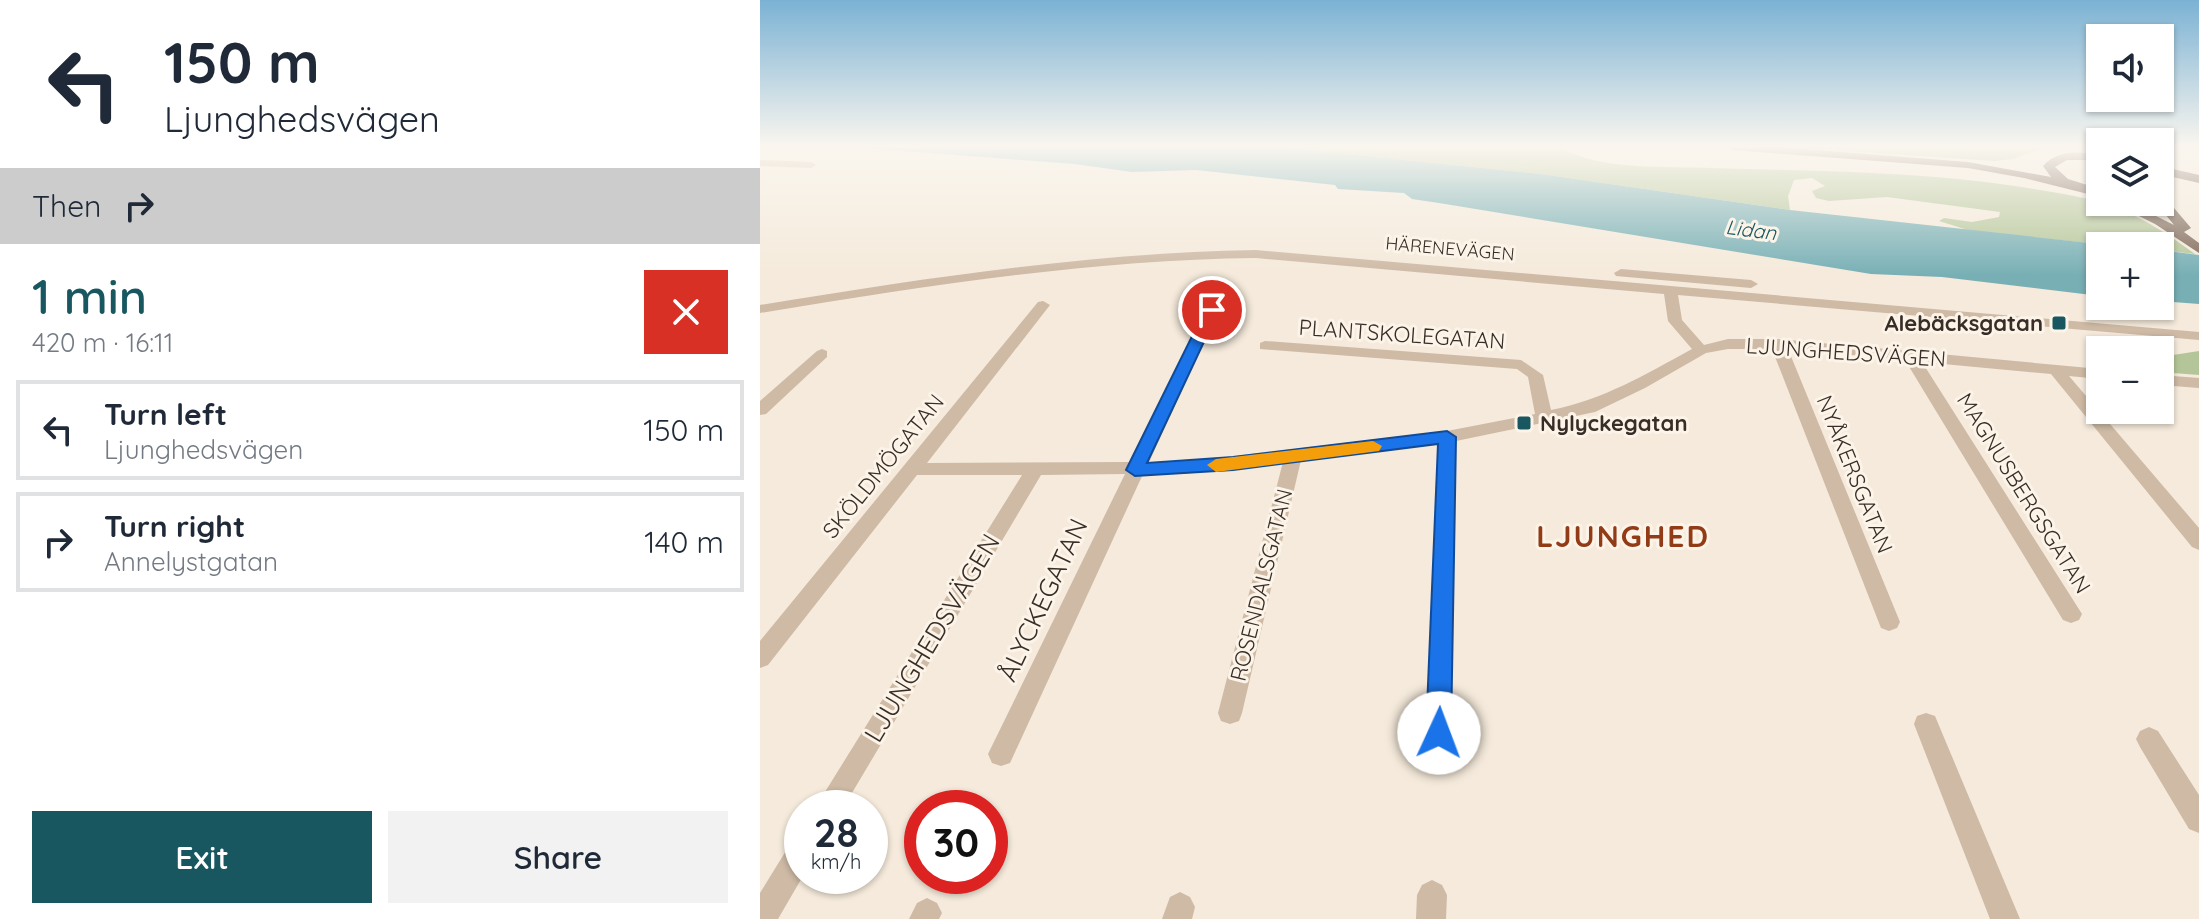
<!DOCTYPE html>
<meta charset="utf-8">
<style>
body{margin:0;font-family:Quicksand,sans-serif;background:#f2f2f3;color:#1f2937;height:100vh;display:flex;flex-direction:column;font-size:30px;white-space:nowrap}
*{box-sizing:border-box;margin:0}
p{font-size:26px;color:#747a83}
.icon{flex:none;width:44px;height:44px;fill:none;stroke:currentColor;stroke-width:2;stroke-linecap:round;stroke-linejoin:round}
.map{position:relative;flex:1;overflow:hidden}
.drawer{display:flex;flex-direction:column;background:#fff;width:760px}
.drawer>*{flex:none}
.hud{background:#fff;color:#1f2937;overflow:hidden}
.buttons{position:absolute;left:1326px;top:24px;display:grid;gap:16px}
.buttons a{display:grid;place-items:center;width:88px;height:88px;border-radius:0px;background:#fff;box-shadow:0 2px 6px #0004;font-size:40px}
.speed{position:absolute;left:24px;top:790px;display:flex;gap:16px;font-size:40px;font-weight:700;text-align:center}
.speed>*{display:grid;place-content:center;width:104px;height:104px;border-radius:50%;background:#fff;box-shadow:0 2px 6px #0004;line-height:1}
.speed small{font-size:20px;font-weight:400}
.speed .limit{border:12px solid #d22;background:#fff;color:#111}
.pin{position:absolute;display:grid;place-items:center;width:68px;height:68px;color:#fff;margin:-34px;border:4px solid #fff;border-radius:50%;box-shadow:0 2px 8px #0007}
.me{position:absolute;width:88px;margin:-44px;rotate:2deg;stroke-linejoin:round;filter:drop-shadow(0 0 6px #0008)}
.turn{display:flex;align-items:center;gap:28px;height:168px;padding:0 32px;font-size:36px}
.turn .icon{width:104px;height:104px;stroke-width:2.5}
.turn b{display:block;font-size:56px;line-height:68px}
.then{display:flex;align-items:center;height:76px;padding:0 32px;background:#0003;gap:16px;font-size:30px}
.round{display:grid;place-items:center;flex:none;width:84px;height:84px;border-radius:0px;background:#f2f2f3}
.headline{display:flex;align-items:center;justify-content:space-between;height:136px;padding:0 32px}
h1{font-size:48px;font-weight:600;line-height:60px;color:#185760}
.cta{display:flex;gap:16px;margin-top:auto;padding:16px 32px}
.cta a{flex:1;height:92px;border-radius:0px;background:#185760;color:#fff;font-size:32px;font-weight:600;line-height:92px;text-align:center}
.cta a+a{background:#f2f2f3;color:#1f2937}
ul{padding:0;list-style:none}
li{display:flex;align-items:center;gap:24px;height:100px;margin:0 16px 12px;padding:0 16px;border:4px solid #e0e1e3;border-radius:0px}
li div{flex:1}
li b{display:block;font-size:30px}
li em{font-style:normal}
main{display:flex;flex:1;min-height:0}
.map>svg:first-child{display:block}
.green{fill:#b4c699}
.water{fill:#77afb5}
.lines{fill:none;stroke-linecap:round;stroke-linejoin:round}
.minor{fill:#cebaa5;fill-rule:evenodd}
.major{fill:#7d6657;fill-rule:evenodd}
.route{fill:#1a73e8;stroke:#114b97;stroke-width:2}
.slow{fill:#f59e0b}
.poi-dot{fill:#185760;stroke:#fcf4e8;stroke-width:3}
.labels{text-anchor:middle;stroke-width:6;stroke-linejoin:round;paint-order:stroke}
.far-street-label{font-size:18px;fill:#392e27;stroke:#fcf4e8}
.far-water-label{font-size:20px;font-style:italic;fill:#185760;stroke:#fcf4e8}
.poi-label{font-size:22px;font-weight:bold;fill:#392e27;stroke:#fcf4e8;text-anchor:end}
.street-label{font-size:22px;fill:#392e27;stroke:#fcf4e8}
.near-street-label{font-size:26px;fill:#392e27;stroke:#fcf4e8}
.district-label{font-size:30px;font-weight:bold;letter-spacing:2px;fill:#923b17;stroke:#fcf4e8}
</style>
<main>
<section class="drawer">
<div class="hud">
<div class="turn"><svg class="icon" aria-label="left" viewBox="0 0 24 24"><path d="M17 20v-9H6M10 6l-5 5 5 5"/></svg><div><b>150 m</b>Ljunghedsvägen</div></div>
<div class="then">Then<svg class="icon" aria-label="right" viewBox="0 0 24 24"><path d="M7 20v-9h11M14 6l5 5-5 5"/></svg></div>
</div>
<div class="headline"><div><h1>1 min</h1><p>420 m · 16:11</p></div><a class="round" style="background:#d93025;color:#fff"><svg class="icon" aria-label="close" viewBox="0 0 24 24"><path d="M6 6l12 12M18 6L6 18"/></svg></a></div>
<ul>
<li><svg class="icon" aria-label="left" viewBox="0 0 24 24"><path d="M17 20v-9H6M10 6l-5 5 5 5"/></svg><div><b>Turn left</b><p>Ljunghedsvägen</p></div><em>150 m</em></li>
<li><svg class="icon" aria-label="right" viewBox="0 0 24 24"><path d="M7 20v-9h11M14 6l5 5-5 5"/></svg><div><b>Turn right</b><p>Annelystgatan</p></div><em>140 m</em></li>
</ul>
<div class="cta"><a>Exit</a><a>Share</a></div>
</section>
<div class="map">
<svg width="1439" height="919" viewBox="0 0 1439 919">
<rect width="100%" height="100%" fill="#f5eadb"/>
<!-- green -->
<path class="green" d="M 518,147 L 802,147 C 836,171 909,166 951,168 C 1052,171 1154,171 1255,186 C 1291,192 1328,196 1362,210 C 1388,221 1412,237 1435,254 L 1400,250 L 1400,246 L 1358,246 L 1211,231 L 1179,221 L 1184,218 L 1212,222 L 1239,217 L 1240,212 L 1127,197 L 1069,201 L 1056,198 L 1052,191 L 1065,186 L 1052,178 L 1034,180 L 1028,196 L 1030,210 L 781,174 Z
M 1024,147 L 1285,147 L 1253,159 L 1235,161 Z
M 1439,351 L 1439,375 L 1400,372 L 1400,357 Z"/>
<!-- water -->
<path class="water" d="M 92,147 L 518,147 L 781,174 L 1030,210 L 1357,246 L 1340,246 L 1340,296 L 1182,277 L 1111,274 L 679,203 L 652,199 L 644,193 L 578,189 L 575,185 L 436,170 L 372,172 L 315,164 Z
M 1400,250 L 1439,255 L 1439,304 L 1400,301 Z"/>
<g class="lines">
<!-- minor -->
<path class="minor" d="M 0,160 L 51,162 L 56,165 L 51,168 L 0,166 Z
M 496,250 L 1439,332 L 1439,340 L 918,295 L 922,320 L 944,345 L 968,339 L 1018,339 L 1340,369 L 1340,379 L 1309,376 L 1439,528 L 1439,550 L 1432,547 L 1291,374 L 1162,362 L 1322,614 L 1319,620 L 1311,623 L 1303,620 L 1145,360 L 1028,349 L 1140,622 L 1137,628 L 1129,631 L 1121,628 L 1012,349 L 968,349 L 946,353 L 885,388 L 835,412 L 696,441 L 691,733 L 688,741 L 679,745 L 670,741 L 667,733 L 678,444 L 541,460 L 482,713 L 479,721 L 470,724 L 461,721 L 458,713 L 523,462 L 423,474 L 383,474 L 250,763 L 241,766 L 232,763 L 228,754 L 365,474 L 281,475 L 83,808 L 55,808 L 262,475 L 157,475 L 8,665 L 0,668 L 0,641 L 278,302 L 283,301 L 290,305 L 167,463 L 371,462 L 445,310 L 452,306 L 459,310 L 389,462 L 423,462 L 687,431 L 775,414 L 768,377 L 757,369 L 500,349 L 500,343 L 505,341 L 761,360 L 783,375 L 791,410 C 843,400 886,374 932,349 L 908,321 L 904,294 L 496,258 C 329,260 165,286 0,313 L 0,305 C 165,278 329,253 496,250 Z
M 861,269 L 991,280 L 998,284 L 991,288 L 856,276 L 854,273 Z
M 62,349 L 67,351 L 67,357 L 6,414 L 0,415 L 0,401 L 57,351 Z
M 1400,375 L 1439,378 L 1439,388 L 1400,385 Z
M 1166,713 L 1175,716 L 1260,919 L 1230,919 L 1154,724 L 1157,716 Z
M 1389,727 L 1398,731 L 1439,795 L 1439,833 L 1429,829 L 1380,747 L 1376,739 L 1380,731 Z
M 42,837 L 43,876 L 18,919 L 0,919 L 0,893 L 32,841 Z
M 672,880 L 682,885 L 687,895 L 686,919 L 656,919 L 657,895 L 662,885 Z
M 420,892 L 430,897 L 435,907 L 432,919 L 402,919 L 410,897 Z
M 167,898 L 177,903 L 182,913 L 179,919 L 149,919 L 157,903 Z"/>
<!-- major -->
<path class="major" d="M 966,147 L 1017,147 L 1208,162 L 1291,177 L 1283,166 C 1298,149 1320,152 1340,154 L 1340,160 L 1307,160 L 1295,167 L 1308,179 L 1340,189 L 1340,197 L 1264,178 L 1208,168 L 972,150 Z
M 1400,166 L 1439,175 L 1439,183 L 1400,174 Z
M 1403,193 L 1413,196 L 1414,208 L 1431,228 L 1424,232 L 1439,243 L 1439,253 L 1395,224 L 1351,202 L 1368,202 L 1414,225 L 1401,209 Z"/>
</g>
<!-- sky -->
<linearGradient id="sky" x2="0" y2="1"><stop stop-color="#7bb2d4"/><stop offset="0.53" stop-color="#faf6ef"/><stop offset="1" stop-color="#faf6ef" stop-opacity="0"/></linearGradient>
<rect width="1439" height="276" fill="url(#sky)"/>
<!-- route -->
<path class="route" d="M 452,306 L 459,310 L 387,463 L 473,457 L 687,431 L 696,437 L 691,733 L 688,741 L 679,745 L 670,741 L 666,733 L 678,444 L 473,470 L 375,476 L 366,470 L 445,310 Z"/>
<!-- slow -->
<path class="slow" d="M 613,441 L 622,446 L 619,451 L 456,472 L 447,465 L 456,459 Z"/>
<!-- markers -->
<g class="poi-dot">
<rect x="1291" y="315" width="16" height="16" rx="4"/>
<rect x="756" y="415" width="16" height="16" rx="4"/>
</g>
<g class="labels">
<!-- far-street labels -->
<g class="far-street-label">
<text transform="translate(690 249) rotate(5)" y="6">HÄRENEVÄGEN</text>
</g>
<!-- far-water labels -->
<g class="far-water-label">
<text transform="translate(991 230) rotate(7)" y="7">Lidan</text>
</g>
<!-- poi labels -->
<g class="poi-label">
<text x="1283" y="331">Alebäcksgatan</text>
<text x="780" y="431" text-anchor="start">Nylyckegatan</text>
</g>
<!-- street labels -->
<g class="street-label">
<text transform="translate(642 334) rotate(4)" y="8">PLANTSKOLEGATAN</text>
<text transform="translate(1086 352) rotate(4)" y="8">LJUNGHEDSVÄGEN</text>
<text transform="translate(123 466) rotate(-51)" y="8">SKÖLDMÖGATAN</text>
<text transform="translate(1095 474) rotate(68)" y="8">NYÅKERSGATAN</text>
<text transform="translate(1264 493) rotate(58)" y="8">MAGNUSBERGSGATAN</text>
<text transform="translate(501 585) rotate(-76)" y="8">ROSENDALSGATAN</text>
</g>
<!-- near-street labels -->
<g class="near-street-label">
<text transform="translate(283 600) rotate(-65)" y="9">ÅLYCKEGATAN</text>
<text transform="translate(172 638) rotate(-59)" y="9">LJUNGHEDSVÄGEN</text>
</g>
<!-- district labels -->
<g class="district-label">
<text x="863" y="547">LJUNGHED</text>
</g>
</g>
</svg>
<div class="buttons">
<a><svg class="icon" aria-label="sound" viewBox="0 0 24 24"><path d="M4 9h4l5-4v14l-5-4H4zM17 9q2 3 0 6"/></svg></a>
<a><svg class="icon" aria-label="layers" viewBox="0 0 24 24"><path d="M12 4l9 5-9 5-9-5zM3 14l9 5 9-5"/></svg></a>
<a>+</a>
<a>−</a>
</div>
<div class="speed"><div>28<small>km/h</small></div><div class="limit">30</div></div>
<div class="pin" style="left:452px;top:310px;background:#d93025"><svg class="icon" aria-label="arrive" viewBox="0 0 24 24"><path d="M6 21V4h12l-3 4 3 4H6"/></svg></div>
<svg class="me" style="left:679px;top:733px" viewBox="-20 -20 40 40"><circle r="19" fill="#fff"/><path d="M0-13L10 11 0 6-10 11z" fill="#1a73e8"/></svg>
</div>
</main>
